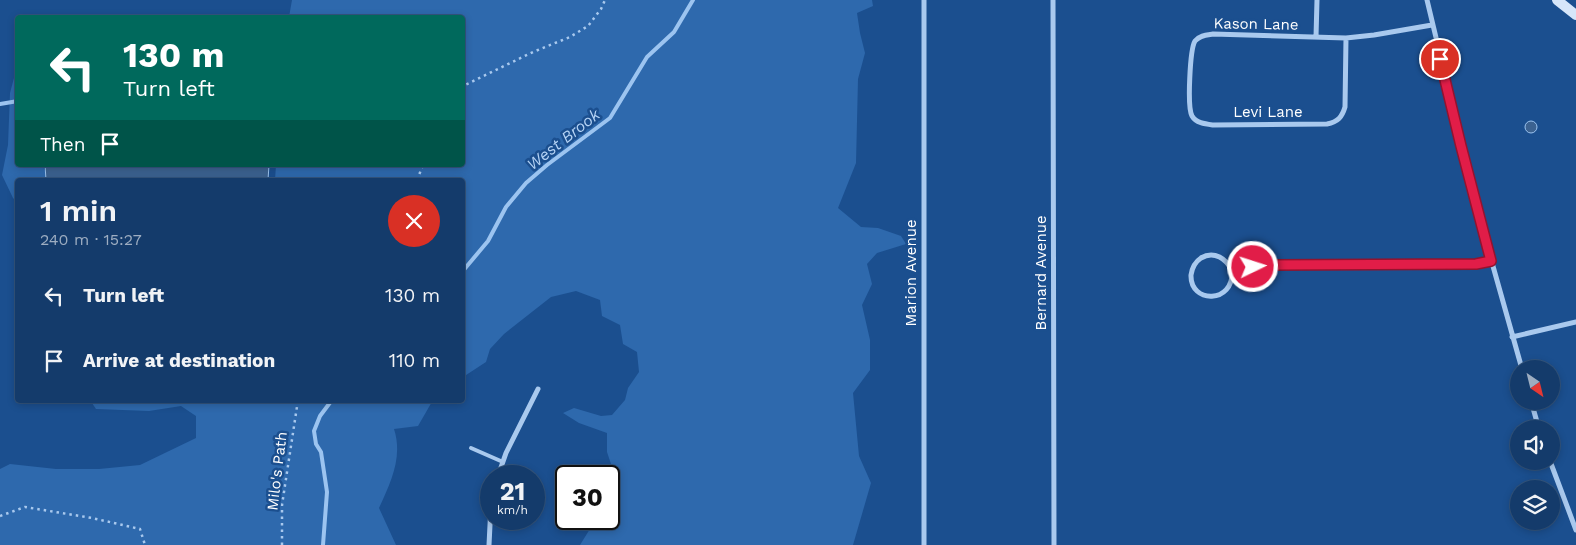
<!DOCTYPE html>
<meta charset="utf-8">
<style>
body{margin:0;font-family:"Work Sans",sans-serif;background:#1d4271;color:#f1f3f6;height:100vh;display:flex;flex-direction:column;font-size:19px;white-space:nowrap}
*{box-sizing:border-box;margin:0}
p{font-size:16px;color:#9dadc1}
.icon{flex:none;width:28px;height:28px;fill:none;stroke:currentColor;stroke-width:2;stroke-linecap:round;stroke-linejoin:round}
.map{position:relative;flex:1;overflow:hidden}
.details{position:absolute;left:15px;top:178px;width:450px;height:225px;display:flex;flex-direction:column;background:#143b6b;border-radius:5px;box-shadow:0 2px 8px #0003,0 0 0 1px #33557e}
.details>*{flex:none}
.top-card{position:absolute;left:15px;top:15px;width:450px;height:152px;border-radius:5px;box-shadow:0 2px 8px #0003,0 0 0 1px #33557e;background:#00695c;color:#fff;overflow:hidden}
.needle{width:32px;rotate:145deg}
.tools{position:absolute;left:1510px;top:360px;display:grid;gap:10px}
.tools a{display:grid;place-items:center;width:50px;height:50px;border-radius:50%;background:#143b6b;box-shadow:0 2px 8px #0003,0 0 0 1px #33557e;font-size:25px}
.speed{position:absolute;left:480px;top:465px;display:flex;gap:10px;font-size:25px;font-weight:700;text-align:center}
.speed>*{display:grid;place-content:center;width:65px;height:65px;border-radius:50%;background:#143b6b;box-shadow:0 2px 8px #0003,0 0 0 1px #33557e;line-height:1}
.speed small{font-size:12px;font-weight:400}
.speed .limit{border:2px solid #111;border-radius:8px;background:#fff;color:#111}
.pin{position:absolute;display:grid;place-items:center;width:42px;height:42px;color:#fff;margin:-21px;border:2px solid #fff;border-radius:50%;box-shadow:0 1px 5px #0007}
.me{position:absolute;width:55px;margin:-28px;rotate:86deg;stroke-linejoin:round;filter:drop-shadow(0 0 4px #0008)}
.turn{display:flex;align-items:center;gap:18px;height:105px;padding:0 25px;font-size:22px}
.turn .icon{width:65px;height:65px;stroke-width:2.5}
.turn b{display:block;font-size:35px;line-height:42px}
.then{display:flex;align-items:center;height:48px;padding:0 25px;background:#0003;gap:10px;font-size:19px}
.round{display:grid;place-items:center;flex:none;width:52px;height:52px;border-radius:26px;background:#1d4271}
.headline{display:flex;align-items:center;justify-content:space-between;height:85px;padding:0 25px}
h1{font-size:30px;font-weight:600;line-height:38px}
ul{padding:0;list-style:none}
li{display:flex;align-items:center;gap:15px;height:65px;padding:0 25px}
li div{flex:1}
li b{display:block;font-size:19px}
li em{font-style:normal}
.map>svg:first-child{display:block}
.green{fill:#2e69ad}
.water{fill:#3c6290;stroke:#9cc4f0}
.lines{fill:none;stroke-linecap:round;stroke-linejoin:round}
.stream{stroke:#9cc4f0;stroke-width:4}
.path{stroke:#a9c9ee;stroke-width:2.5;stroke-dasharray:2.5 4;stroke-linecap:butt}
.lane{stroke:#a9c9ee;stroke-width:4}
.street{stroke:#a9c9ee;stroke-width:5}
.secondary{stroke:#d6e6fa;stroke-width:10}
.route-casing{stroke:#92132f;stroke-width:12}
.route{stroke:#e11d48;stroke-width:9}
.labels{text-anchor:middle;stroke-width:5;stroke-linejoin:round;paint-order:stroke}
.street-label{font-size:15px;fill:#fff;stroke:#1b4f8f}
.water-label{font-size:16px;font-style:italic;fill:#b5d3f5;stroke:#1b4f8f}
</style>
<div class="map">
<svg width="1576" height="545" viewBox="0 0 1576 545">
<rect width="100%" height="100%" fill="#1b4f8f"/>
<!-- green -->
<path class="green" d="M 292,0 L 872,0 L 873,6 L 857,13 L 860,33 L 865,53 L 858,79 L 856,163 L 838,208 L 861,227 L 878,228 L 901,236 L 906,244 L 877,253 L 867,264 L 872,284 L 862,305 L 870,340 L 870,370 L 853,393 L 859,456 L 871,483 L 853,545 L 580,545 L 593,524 L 591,519 L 609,519 L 609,476 L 596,476 L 611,464 L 607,452 L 607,433 L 579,423 L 563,413 L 574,408 L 601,416 L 612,415 L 625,400 L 628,388 L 639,372 L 637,352 L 623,344 L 620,325 L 602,316 L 600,300 L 576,291 L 551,297 L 504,334 L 490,349 L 486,362 L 463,377 L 462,180 L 275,180 L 276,165 L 462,165 L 462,18 L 289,17 Z
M 17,76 L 18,165 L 42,165 L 50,180 L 18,180 L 17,202 L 13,198 L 2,175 L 8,145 L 10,93 L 14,78 Z
M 90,400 L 433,400 L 418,426 L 394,429 C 403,457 391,482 379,508 L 396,545 L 0,545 L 0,469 L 10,464 L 56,469 L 99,469 L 140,465 L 196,438 L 196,416 L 181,406 L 149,411 L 96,409 Z"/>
<!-- water -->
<path class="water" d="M1525 127a6 6 0 1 1 12 0a6 6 0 1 1-12 0Z
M 45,165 L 269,165 L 268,180 L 46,180 Z"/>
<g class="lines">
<!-- stream -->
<path class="stream" d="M 0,104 L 18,101
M 462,272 L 488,241 L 506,207 L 526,183 L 547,165 L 610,118 L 647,57 L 674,32 L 693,0
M 323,545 L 327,492 L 321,452 L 316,444 L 314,431 L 320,416 L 332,400"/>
<!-- path -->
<path class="path" d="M 462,89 L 465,85 L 533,52 L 570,37 L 588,26 L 601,9 L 605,0
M 417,180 L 423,165
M 0,516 L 25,507 L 92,518 L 140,529 L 145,545
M 282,545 L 282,505 L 298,400"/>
<!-- lane -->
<path class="lane" d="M 471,448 L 503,462"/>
<!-- street -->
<path class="street" d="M 924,0 L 924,545
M 1053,0 L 1054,545
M 1427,0 L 1478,213 L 1522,369
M 1316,37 L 1317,0
M 1346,38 L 1345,107 C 1342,117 1338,122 1327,124 L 1213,125 C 1205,124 1196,123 1192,116 C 1187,107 1190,49 1195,41 C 1200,35 1207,35 1213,34 L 1346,38 L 1374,35 L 1432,25
M 1232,271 C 1234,304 1190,304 1191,275 C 1192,268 1195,262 1201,258 C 1214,250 1227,259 1232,271 L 1269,265 L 1476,264 L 1491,261
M 1512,337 L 1576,322
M 1531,401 L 1539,429
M 1550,461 L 1576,530
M 498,476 L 506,453 L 538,389
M 489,545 L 491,505"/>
<!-- secondary -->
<path class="secondary" d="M 1557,0 L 1576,15"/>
</g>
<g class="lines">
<!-- route casing -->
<g class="route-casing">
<path id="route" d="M 1253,267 L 1270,265 L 1476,264 L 1491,261 L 1461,146 L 1440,59"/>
</g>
<!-- route -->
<use href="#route" class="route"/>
</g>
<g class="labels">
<!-- street labels -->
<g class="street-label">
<text transform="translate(1256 24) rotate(1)" y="5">Kason Lane</text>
<text x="1268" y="117">Levi Lane</text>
<text transform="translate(911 273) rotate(-90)" y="5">Marion Avenue</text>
<text transform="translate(1041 273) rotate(-90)" y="5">Bernard Avenue</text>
<text transform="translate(277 471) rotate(-83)" y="5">Milo's Path</text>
</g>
<!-- water labels -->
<g class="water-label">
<text transform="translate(563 139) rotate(-38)" y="6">West Brook</text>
</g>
</g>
</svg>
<div class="tools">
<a><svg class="needle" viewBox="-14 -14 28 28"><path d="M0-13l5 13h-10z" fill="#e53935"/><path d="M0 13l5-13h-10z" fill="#9dadc1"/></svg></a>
<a><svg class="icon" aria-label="sound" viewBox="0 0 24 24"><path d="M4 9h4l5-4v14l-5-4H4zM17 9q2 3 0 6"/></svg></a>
<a><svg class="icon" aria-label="layers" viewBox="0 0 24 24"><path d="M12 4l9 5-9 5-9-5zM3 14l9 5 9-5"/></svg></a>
</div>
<div class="speed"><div>21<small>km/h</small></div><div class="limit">30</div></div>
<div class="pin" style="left:1440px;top:59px;background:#d93025"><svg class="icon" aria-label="arrive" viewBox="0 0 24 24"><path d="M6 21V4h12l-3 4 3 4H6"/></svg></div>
<svg class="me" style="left:1253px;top:267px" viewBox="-20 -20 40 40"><circle r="17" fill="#e11d48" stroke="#fff" stroke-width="3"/><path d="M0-11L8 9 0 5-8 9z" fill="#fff"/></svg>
<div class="top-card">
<div class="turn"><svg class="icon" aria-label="left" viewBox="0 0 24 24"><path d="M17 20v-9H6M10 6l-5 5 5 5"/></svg><div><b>130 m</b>Turn left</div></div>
<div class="then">Then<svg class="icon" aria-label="arrive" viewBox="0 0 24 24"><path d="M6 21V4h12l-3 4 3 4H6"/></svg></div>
</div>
<section class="details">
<div class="headline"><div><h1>1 min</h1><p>240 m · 15:27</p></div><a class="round" style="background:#d93025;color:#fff"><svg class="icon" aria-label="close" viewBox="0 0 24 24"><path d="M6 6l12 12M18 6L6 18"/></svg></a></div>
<ul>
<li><svg class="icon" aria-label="left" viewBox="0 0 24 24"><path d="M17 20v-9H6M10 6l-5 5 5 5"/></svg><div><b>Turn left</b></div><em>130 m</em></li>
<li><svg class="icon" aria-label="arrive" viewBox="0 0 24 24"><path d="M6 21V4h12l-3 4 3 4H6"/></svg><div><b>Arrive at destination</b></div><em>110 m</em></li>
</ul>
</section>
</div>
